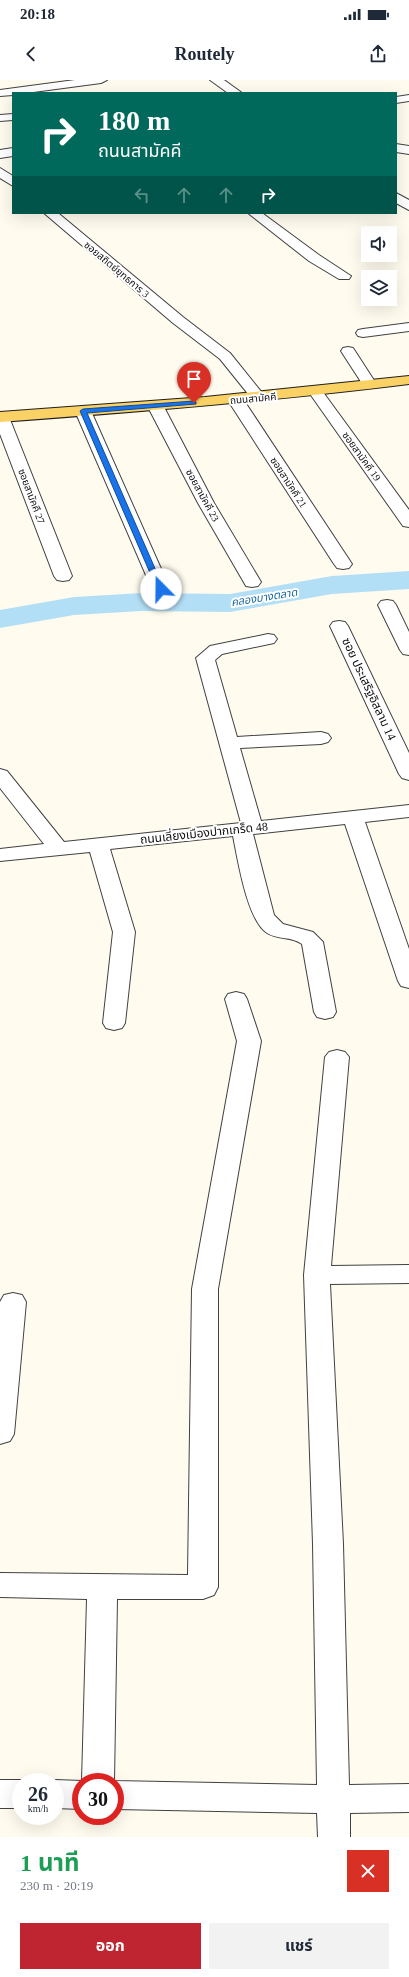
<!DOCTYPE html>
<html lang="th">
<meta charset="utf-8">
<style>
body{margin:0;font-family:"Times New Roman","Noto Sans Thai",serif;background:#f2f2f3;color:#1f2937;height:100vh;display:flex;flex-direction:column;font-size:15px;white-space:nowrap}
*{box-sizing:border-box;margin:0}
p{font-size:13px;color:#747a83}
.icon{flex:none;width:22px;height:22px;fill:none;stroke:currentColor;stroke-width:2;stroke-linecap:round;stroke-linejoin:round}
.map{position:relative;height:1757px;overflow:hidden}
.panel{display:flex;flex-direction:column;background:#fff;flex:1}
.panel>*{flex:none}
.banner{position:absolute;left:12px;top:12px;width:385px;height:122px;border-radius:0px;box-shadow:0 4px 16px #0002;background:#00695c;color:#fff;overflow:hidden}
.tools{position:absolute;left:361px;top:146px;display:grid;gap:8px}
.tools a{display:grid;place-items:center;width:36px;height:36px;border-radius:0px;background:#fff;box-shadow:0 4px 16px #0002;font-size:20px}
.speed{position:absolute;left:12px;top:1693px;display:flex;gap:8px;font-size:20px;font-weight:700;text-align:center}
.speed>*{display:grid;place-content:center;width:52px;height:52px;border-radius:50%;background:#fff;box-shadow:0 4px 16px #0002;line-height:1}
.speed small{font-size:10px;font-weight:400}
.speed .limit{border:6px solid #d22;background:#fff;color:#111}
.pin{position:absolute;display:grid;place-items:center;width:34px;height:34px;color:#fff;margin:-41px -17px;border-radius:50% 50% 50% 0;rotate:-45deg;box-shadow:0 0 4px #0007}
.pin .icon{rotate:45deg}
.me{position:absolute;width:44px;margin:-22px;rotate:338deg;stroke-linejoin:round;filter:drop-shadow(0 0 3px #0008)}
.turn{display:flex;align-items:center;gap:14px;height:84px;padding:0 20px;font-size:18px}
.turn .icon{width:52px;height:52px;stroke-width:2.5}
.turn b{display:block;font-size:28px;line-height:34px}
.lanes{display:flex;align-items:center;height:38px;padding:0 20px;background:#0003;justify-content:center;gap:20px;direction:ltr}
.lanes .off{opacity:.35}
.round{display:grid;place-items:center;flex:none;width:42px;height:42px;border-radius:0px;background:#f2f2f3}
.summary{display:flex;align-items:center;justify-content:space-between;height:68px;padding:0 20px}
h1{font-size:24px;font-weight:700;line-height:30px;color:#1e9e55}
.cta{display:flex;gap:8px;margin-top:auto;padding:8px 20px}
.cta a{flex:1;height:46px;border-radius:0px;background:#bf2530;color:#fff;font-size:16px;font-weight:700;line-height:46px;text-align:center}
.cta a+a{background:#f2f2f3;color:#1f2937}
.status{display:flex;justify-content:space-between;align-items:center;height:28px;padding:0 20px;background:#fff;direction:ltr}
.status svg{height:11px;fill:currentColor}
header{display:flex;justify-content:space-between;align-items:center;height:52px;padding:0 20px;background:#fff;font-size:18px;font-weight:700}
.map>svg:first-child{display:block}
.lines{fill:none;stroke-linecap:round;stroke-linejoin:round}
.river{fill:#b3dff6;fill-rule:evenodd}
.minor-casing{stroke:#414141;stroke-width:2}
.major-casing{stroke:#1f1f1f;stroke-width:2}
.minor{fill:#fff;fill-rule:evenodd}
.major{fill:#f9d164;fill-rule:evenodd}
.route{fill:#1a73e8;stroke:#114b97}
.labels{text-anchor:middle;stroke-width:4;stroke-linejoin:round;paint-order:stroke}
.far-street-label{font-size:10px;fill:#0e0e0e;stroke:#fff}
.far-water-label{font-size:11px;font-style:italic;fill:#1668a0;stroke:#fff}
.street-label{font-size:12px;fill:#0e0e0e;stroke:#fff}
</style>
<div class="status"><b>20:18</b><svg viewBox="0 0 49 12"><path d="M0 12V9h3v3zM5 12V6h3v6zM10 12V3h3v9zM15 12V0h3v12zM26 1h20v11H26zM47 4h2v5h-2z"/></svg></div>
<header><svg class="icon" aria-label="back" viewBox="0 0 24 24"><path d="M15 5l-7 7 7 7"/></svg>Routely<svg class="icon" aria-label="share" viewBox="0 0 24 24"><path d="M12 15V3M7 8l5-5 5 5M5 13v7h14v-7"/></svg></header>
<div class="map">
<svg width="409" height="1757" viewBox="0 0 409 1757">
<rect width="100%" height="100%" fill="#fffbee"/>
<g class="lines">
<!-- river -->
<path class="river" d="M 409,491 L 409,509 L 332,514 L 230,532 L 142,531 L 74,535 L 0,548 L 0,530 L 74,517 L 142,513 L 230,514 L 332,496 Z"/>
<!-- minor casing -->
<g class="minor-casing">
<path id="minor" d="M 75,0 L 107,0 L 101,3 L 26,13 L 13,13 L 13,15 L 0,16 L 0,10 Z
M 210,0 L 224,0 L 242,13 L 228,13 Z
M 409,15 L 409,21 L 396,23 L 396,17 Z
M 13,34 L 13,40 L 0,41 L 0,35 Z
M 396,64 L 409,66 L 409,74 L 396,72 Z
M 13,68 L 13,76 L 0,78 L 0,70 Z
M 0,88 L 13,96 L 13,106 L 0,98 Z
M 396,113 L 409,120 L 409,130 L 396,123 Z
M 44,133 L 58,133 L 183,237 L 230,273 L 263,314 L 266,317 L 263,320 L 253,320 L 220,279 L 173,243 Z
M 248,133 L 262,133 L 319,175 L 351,196 L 349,199 L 339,199 L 309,181 Z
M 409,243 L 409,251 L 363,257 L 358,256 L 356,253 L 358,250 L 363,249 Z
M 348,267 L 353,268 L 355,271 L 377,305 L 375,308 L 365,308 L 363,305 L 341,271 L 343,268 Z
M 315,307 L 320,308 L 409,430 L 409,447 L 403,446 L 308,311 L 310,308 Z
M 235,314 L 240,316 L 243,319 L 352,484 L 349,488 L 343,489 L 337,488 L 334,484 L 227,319 L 230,316 Z
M 156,322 L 161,324 L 164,327 L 214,423 L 261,502 L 258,506 L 252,507 L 246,506 L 198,423 L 148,327 L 151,324 Z
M 83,326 L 88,328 L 91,331 L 170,509 L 167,513 L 161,514 L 155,513 L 152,509 L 75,331 L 78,328 Z
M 0,333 L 6,334 L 9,337 L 72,496 L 69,500 L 63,501 L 57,500 L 54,496 L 0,354 Z
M 387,520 L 393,521 L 396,525 L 409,552 L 409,575 L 403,574 L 400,570 L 378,525 L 381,521 Z
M 339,541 L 345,542 L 348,546 L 409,673 L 409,700 L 402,698 L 399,694 L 330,546 L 333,542 Z
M 268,554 L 274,555 L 277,559 L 274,563 L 222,574 L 215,580 L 237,657 L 321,652 L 328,654 L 331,658 L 328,662 L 321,664 L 240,668 L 261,741 L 409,725 L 409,737 L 365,742 L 409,869 L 409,908 L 401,906 L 398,901 L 345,744 L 253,754 L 274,835 L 283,844 L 313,852 L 323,862 L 336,932 L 333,937 L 325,939 L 317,937 L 314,932 L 302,864 C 291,856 278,860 267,853 C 247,840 238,780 233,756 L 110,769 L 135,852 L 125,943 L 122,948 L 114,950 L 106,948 L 103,943 L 113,852 L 90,772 L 0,781 L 0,769 L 44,764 L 0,708 L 0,689 L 7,691 L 64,762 L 241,743 L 196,578 L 210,566 Z
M 236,912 L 244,914 L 247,919 L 261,961 L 218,1209 L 218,1507 L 214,1515 L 203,1519 L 117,1519 L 114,1701 L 317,1705 L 313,1464 L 304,1195 L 325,977 L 329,972 L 337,970 L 345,972 L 349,977 L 331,1186 L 409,1185 L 409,1203 L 330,1204 L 343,1464 L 349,1705 L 409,1704 L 409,1732 L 350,1733 L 350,1757 L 318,1757 L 317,1733 L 115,1729 L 115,1702 L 81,1702 L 81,1729 L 55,1728 L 55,1702 L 50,1702 L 55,1700 L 82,1701 L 87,1519 L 0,1517 L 0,1493 L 188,1495 L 192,1209 L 237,961 L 225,919 L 228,914 Z
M 13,1213 L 22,1215 L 26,1222 L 14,1354 L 10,1361 L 0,1364 L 0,1222 L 4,1215 Z
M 0,1700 L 21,1700 L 26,1702 L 21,1702 L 21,1728 L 0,1728 Z"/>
</g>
<!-- major casing -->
<g class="major-casing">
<path id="major" d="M 409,296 L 409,304 C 273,321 137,332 0,342 L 0,332 L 205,317 Z"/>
</g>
<!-- minor -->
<use href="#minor" class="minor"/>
<!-- major -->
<use href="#major" class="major"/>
</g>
<!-- route -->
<path class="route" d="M 194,321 L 196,322 L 196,324 L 87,333 L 164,509 L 161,511 L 157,509 L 80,331 L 83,329 Z"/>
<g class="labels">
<!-- far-street labels -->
<g class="far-street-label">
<text transform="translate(117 189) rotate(40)" y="4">ซอยสถิตย์ยุทธการ 3</text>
<text transform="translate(253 318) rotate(-5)" y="4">ถนนสามัคคี</text>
<text transform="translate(362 376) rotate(54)" y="4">ซอยสามัคคี 19</text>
<text transform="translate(289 402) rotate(57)" y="4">ซอยสามัคคี 21</text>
<text transform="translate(203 415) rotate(61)" y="4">ซอยสามัคคี 23</text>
<text transform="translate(32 416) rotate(69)" y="4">ซอยสามัคคี 27</text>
</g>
<!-- far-water labels -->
<g class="far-water-label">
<text transform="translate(264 517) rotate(-9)" y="4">คลองบางตลาด</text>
</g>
<!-- street labels -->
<g class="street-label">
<text transform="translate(369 609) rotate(65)" y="4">ซอย ประเสริฐอิสลาม 14</text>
<text transform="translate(204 753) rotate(-6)" y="4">ถนนเลี่ยงเมืองปากเกร็ด 48</text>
</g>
</g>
</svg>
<div class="tools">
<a><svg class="icon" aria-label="sound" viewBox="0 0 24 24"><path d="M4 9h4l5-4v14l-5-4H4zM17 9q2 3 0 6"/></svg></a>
<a><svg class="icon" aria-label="layers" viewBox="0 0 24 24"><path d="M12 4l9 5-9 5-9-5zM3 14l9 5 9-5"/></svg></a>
</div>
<div class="speed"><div>26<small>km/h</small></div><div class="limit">30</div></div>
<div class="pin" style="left:194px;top:323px;background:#d93025"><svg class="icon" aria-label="arrive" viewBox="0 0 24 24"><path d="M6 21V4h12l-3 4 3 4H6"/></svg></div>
<svg class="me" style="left:161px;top:509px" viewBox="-20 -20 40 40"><circle r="19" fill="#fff"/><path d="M0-13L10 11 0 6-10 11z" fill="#1a73e8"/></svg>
<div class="banner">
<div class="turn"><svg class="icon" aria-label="right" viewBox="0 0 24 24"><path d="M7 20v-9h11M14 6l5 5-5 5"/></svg><div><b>180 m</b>ถนนสามัคคี</div></div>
<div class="lanes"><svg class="icon off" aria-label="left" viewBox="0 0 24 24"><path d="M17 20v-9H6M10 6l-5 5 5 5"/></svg><svg class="icon off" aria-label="ahead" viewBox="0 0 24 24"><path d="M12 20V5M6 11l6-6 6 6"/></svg><svg class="icon off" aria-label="ahead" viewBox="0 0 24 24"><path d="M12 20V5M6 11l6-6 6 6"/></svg><svg class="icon" aria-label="right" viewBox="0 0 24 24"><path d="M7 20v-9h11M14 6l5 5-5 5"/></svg></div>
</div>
</div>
<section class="panel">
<div class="summary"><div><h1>1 นาที</h1><p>230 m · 20:19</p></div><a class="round" style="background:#d93025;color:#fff"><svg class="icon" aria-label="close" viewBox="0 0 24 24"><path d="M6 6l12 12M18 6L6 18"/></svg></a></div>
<div class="cta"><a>ออก</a><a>แชร์</a></div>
</section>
